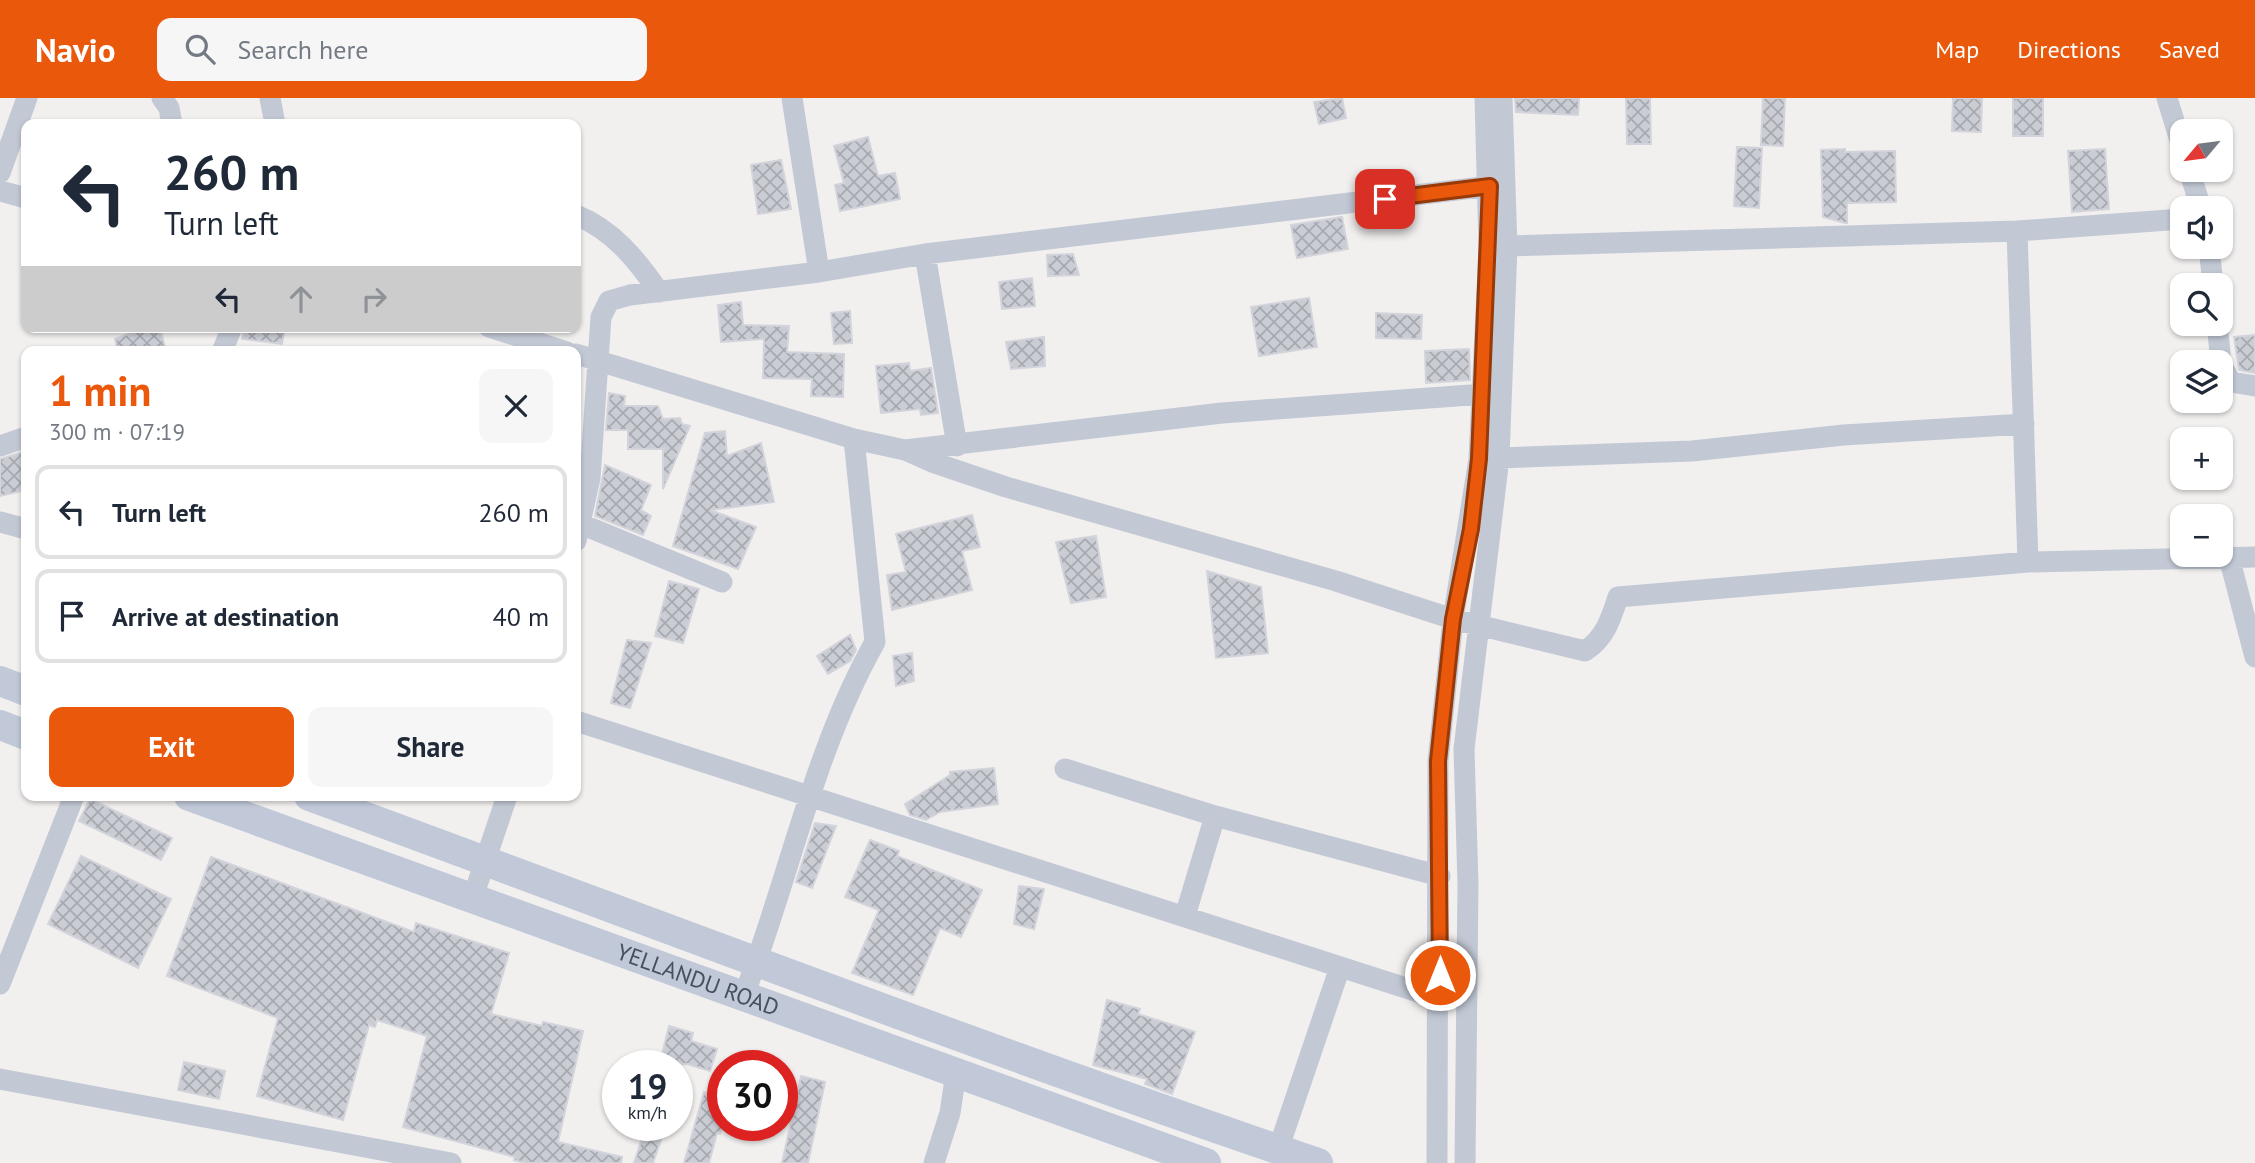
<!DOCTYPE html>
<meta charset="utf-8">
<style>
body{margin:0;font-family:"PT Sans",sans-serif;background:#f6f6f7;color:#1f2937;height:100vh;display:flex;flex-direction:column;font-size:26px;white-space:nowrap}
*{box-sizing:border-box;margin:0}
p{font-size:23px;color:#747a83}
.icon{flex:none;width:38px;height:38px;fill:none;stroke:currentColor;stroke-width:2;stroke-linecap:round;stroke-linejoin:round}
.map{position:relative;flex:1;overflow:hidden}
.details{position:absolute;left:21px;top:248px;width:560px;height:455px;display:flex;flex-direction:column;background:#fff;border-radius:14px;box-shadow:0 2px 5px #0004}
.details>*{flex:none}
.guide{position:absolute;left:21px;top:21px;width:560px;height:214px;border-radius:14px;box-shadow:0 2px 5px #0004;background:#fff;color:#1f2937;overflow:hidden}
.needle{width:46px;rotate:241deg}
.controls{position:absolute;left:2170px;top:21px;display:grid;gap:14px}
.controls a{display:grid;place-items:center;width:63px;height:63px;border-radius:14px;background:#fff;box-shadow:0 2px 5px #0004;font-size:35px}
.speed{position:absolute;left:602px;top:952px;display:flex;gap:14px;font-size:35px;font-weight:700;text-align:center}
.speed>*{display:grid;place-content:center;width:91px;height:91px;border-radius:50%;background:#fff;box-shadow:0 2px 5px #0004;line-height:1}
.speed small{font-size:18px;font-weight:400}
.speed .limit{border:10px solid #d22;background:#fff;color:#111}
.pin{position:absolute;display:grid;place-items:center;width:60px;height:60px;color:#fff;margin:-30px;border-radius:14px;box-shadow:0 4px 10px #0006}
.me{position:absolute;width:77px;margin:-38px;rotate:0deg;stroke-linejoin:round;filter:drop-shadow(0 0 5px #0008)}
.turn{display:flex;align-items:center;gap:24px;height:147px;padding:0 28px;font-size:32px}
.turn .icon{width:91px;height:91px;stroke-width:2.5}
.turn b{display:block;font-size:49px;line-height:60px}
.lanes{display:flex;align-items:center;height:66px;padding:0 28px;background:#0003;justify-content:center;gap:35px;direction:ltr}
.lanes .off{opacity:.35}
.round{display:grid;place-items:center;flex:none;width:74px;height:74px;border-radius:14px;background:#f6f6f7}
.headline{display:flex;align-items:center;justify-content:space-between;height:119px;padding:0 28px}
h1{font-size:42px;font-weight:700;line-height:52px;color:#ea580c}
.cta{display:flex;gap:14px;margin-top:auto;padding:14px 28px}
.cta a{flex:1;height:80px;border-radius:14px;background:#ea580c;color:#fff;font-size:28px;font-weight:700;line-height:80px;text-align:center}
.cta a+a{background:#f6f6f7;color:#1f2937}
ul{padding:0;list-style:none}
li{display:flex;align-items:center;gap:21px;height:94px;margin:0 14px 10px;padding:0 14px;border:4px solid #e0e1e3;border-radius:14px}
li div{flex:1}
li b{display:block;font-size:26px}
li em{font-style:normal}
header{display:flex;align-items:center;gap:42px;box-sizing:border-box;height:98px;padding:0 35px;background:#ea580c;color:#fff}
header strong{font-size:33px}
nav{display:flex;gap:38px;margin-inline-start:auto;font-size:24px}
.search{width:490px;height:63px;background:#f6f6f7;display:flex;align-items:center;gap:18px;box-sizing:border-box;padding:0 24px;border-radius:14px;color:#747a83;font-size:26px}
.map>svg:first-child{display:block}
.building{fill:url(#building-cross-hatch);stroke:#d3d4db;stroke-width:2}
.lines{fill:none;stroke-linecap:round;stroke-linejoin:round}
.minor{stroke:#c2c9d5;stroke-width:21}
.secondary{stroke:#c1c9d9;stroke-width:30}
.route-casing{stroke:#983908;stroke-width:18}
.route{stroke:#ea580c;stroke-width:12}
.labels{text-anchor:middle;stroke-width:7;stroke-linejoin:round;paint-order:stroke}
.street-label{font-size:23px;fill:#464f5e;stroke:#fff}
</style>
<header>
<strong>Navio</strong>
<div class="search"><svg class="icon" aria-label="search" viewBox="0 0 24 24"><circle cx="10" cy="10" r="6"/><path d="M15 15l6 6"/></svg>Search here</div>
<nav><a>Map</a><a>Directions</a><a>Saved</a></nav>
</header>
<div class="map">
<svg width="2255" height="1065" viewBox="0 0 2255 1065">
<defs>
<pattern id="building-cross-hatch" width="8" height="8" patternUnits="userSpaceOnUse" patternTransform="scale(1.75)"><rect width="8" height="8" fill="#cbcdd5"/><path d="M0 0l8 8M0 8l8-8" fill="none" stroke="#a7a9b0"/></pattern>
</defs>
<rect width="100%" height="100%" fill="#f2efef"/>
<!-- building -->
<path class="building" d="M 1342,0 L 1346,20 L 1319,26 L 1314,4 Z
M 1515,0 L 1579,0 L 1578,17 L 1516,14 Z
M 1626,0 L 1650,0 L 1651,46 L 1627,46 Z
M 1763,0 L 1785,0 L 1783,48 L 1761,47 Z
M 1953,0 L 1982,0 L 1981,34 L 1952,33 Z
M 2013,0 L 2043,0 L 2043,38 L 2013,38 Z
M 868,39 L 878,78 L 895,75 L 900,101 L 840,113 L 835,87 L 844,85 L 834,48 Z
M 1737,49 L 1762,50 L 1759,110 L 1734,108 Z
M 1845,51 L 1845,54 L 1895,53 L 1896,104 L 1847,105 L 1847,125 L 1845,125 L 1823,119 L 1821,52 Z
M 2105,51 L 2109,111 L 2072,114 L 2068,53 Z
M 781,62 L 791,111 L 758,116 L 751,67 Z
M 1342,119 L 1348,151 L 1297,160 L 1291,127 Z
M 1073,156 L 1079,177 L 1048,178 L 1047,157 Z
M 1032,180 L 1035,208 L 1002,211 L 999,184 Z
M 1309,200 L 1317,249 L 1259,258 L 1251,209 Z
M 741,204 L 743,227 L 789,228 L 787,254 L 844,256 L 843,299 L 811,298 L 812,281 L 763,280 L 764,241 L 721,244 L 718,207 Z
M 850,213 L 852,245 L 834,246 L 831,215 Z
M 1376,215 L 1422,217 L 1421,241 L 1376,240 Z
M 148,229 L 160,229 L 166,254 L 118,254 L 115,241 Z
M 245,229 L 285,229 L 282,246 L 242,241 Z
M 2255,237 L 2255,275 L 2239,272 L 2234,239 Z
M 1044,239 L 1045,268 L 1011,271 L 1006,244 Z
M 1469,251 L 1470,282 L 1426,285 L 1425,253 Z
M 909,265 L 910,273 L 931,270 L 938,315 L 921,317 L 920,311 L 881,315 L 876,268 Z
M 609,295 L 625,298 L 624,308 L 658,308 L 663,321 L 680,320 L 682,326 L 690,328 L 663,391 L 663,351 L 628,351 L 628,332 L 606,332 Z
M 725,333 L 727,358 L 761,345 L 774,404 L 710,412 L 756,429 L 738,471 L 673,448 L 705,335 Z
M 23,354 L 26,392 L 0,398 L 0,361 Z
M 605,367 L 651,387 L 641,412 L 651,418 L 643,437 L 595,418 Z
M 972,417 L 980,449 L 962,453 L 972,492 L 892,512 L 887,477 L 906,474 L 896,436 Z
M 1096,438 L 1106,499 L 1071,505 L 1056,444 Z
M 1207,473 L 1261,489 L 1268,555 L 1216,560 Z
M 669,483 L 699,491 L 683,545 L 655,538 Z
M 850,537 L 856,552 L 850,563 L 828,576 L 817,558 Z
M 627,542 L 651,545 L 630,610 L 611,605 Z
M 912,555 L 914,583 L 896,588 L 893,558 Z
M 994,670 L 998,706 L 940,714 L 926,722 L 910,717 L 905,706 L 950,677 L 950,674 Z
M 90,701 L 172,740 L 161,762 L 79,723 Z
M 815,725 L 836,728 L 812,790 L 796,784 Z
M 870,742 L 899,753 L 897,758 L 982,792 L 961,839 L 940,830 L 913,897 L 852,875 L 879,812 L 845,799 Z
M 81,758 L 171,801 L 138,870 L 48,826 Z
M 211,759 L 414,834 L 416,825 L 509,855 L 491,916 L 542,928 L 543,924 L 583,933 L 558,1044 L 622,1059 L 621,1065 L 524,1065 L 514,1062 L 515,1059 L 403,1029 L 427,938 L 377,922 L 375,929 L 369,927 L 343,1022 L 257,998 L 278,920 L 167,878 Z
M 1019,788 L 1044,791 L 1034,831 L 1014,826 Z
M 1107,902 L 1140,911 L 1138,916 L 1195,934 L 1172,996 L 1145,986 L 1147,981 L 1093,967 Z
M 669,928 L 693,935 L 691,943 L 717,951 L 710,973 L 687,966 L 659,968 Z
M 184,964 L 225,973 L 219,1001 L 178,992 Z
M 801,978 L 825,984 L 808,1065 L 782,1065 Z
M 704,994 L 723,1001 L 723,1027 L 720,1036 L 717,1035 L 709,1065 L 684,1065 Z
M 646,1027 L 666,1027 L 653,1065 L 634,1065 Z"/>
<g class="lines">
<!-- minor -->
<path class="minor" d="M 162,0 L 169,10 L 172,26
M 270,0 L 275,26
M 792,0 L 819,174
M 2167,0 L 2182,49
M 2189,72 L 2201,110
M 0,75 L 27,0
M 0,93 L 26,100
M 576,117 C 613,132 637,162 659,194
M 2017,133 L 2182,121
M 1507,148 L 2017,133 L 2028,464
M 2209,149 L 2213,187
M 925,156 L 957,348
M 2217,226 L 2221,264
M 489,229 L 567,254
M 222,254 L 232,229
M 576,256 L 854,341 L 905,352 L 1222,315 L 1484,296
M 2221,266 L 2231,284 L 2255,288
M 0,348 L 26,339
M 905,352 L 932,364 L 1006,389 L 1336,483 L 1453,521 L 1585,553 C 1605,540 1611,521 1618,499 L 2028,464 L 2255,459
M 1499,360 L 1692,353 L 1844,337 L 2024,326
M 0,424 L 26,431
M 576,424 L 722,484
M 576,443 L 590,380 L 601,219 L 609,203 L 630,197 L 819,174 L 925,156 L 1490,88
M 2229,459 L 2255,559
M 576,623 L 1440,901
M 1065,671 L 1215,718 L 1440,778
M 473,799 L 507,698
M 1185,818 L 1215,718
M 0,886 L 74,698
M 744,897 C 789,781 813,654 875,544 L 854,341
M 0,981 L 451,1065
M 1278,1052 L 1340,869
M 934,1065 L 950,1015 L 956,974
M 1437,1065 L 1438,663 L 1453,521 L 1479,361 L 1489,149 L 1485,0
M 1465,1065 L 1468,786 L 1464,651 L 1499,360 L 1507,148 L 1502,0"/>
<!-- secondary -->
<g class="secondary">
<path d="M 0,583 L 26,593"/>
<path d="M 0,627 L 26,637"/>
<path id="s1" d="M 189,698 L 1206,1065"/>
<path d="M 309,698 C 645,821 979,950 1318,1065"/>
</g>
</g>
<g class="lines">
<!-- route casing -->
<g class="route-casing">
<path id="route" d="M 1385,101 L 1490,88 L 1479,361 L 1471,431 L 1453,521 L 1438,663 L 1440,877"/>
</g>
<!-- route -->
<use href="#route" class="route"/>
</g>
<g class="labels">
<!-- street labels -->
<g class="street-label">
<text dy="8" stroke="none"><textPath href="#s1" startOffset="541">YELLANDU ROAD</textPath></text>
</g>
</g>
</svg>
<div class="controls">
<a><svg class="needle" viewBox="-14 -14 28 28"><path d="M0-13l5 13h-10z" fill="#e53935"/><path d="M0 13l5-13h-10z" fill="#747a83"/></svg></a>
<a><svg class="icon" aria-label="sound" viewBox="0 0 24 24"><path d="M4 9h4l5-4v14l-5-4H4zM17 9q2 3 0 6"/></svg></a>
<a><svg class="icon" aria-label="search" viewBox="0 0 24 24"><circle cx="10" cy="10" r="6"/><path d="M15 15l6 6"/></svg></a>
<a><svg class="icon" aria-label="layers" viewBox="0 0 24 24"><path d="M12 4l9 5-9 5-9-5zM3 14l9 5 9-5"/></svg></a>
<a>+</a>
<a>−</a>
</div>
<div class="speed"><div>19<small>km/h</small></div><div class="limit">30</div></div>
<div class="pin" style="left:1385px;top:101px;background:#d93025"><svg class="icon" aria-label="arrive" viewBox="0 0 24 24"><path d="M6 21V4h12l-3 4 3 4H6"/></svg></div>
<svg class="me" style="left:1440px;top:877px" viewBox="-20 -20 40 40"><circle r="17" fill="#ea580c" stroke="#fff" stroke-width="3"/><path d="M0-11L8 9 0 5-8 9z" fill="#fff"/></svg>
<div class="guide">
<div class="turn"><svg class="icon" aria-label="left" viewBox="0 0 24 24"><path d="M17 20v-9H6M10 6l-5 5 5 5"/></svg><div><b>260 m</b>Turn left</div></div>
<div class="lanes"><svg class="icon" aria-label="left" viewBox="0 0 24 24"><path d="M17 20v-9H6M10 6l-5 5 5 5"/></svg><svg class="icon off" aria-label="ahead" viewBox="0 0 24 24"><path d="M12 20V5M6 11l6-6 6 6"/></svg><svg class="icon off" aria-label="right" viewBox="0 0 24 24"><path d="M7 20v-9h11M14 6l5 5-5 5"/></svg></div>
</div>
<section class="details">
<div class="headline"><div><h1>1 min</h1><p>300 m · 07:19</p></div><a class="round"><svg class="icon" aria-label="close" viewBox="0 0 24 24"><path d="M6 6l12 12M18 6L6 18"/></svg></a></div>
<ul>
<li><svg class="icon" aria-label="left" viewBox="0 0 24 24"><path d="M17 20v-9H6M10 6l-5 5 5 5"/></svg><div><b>Turn left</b></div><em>260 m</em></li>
<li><svg class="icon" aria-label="arrive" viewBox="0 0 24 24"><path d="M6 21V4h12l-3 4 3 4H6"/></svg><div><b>Arrive at destination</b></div><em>40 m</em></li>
</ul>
<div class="cta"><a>Exit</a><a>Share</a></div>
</section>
</div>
